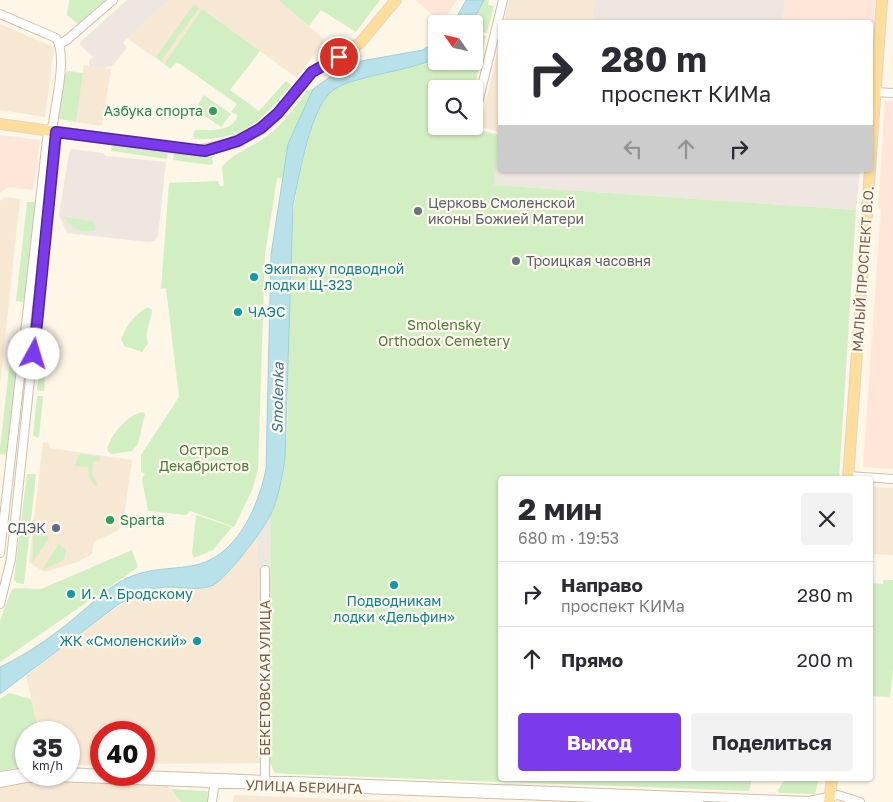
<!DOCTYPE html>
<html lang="ru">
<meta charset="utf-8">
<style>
body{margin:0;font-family:"Golos Text",sans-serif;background:#f2f2f3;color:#2b2b33;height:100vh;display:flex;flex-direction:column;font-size:19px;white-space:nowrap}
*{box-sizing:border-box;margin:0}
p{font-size:16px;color:#7c7c81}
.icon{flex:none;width:28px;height:28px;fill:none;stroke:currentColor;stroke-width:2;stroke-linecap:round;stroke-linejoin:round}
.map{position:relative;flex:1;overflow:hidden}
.side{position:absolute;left:498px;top:476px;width:375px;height:305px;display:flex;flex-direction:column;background:#fff;border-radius:5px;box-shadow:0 1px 4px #0004}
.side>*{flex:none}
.top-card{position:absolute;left:498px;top:20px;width:375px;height:152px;border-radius:5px;box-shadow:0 1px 4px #0004;background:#fff;color:#2b2b33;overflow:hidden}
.needle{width:32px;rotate:304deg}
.fabs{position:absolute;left:428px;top:15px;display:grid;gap:10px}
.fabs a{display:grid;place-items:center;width:55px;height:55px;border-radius:5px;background:#fff;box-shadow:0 1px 4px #0004;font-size:25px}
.speed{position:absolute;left:15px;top:721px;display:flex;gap:10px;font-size:25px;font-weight:700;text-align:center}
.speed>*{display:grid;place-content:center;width:65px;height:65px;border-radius:50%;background:#fff;box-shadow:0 1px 4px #0004;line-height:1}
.speed small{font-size:12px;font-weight:400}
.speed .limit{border:8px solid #d22;background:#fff;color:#111}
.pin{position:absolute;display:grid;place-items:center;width:42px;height:42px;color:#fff;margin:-21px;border:2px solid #fff;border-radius:50%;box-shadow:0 1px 5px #0007}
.me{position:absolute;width:55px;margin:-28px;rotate:6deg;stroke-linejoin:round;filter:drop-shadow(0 0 4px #0008)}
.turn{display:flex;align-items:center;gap:18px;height:105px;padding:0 20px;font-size:22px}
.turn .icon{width:65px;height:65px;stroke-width:2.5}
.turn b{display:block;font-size:35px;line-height:42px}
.lanes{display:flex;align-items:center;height:48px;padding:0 20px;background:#0003;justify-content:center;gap:25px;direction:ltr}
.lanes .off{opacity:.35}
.round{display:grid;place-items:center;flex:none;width:52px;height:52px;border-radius:5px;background:#f2f2f3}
.overview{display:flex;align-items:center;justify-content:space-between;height:85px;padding:0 20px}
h1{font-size:30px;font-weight:700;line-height:38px}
.primary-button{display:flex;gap:10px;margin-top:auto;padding:10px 20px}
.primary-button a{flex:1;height:58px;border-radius:5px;background:#7c3aed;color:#fff;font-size:20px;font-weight:700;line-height:58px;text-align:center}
.primary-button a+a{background:#f2f2f3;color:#2b2b33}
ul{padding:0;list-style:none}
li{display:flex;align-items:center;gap:15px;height:65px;padding:0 20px;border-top:1px solid #e1e1e2}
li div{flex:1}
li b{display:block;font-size:19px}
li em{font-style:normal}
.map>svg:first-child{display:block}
.residential{fill:#f7e8d4}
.commercial{fill:#ffe6d9}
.industrial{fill:#eee7e0}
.green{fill:#d2eec3}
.water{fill:#b8e1ea;stroke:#9dd1dd}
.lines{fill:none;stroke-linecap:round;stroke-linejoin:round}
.minor-casing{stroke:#d2beaa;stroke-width:10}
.major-casing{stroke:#ddd5cf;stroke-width:12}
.minor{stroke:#fff;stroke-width:8}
.major{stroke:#ffde9c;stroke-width:10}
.route-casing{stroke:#51269a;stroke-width:12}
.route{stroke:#7c3aed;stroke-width:9}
.leisure-dot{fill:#2e9e5b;stroke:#fff9ee;stroke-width:2}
.worship-dot{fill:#6b7280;stroke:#fff9ee;stroke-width:2}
.culture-dot{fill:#0f9aa8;stroke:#fff9ee;stroke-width:2}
.service-dot{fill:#5c6f8a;stroke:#fff9ee;stroke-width:2}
.labels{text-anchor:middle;stroke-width:4.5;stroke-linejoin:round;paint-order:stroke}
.leisure-label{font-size:14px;fill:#27864d;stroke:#fff9ee;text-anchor:end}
.worship-label{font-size:14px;fill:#5b616d;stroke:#fff9ee;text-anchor:start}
.culture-label{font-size:14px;fill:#0d838f;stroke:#fff9ee;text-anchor:start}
.street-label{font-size:14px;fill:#7b5c48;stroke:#fff9ee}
.park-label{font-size:14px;fill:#4c7b3c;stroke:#fff9ee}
.service-label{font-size:14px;fill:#4e5e75;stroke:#fff9ee;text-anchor:end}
.water-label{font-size:15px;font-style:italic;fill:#3c7989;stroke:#fff9ee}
</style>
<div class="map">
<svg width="893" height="802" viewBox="0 0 893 802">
<rect width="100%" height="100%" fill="#fef6e6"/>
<!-- residential -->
<path class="residential" d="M 169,0 L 278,0 L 325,40 L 297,78 L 202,9 L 164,64 L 127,38 Z
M 509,0 L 594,0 L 592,22 L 504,22 Z
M 0,24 L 54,47 L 45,117 L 0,110 Z
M 500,40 L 500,132 L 480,127 Z
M 84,65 L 111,69 L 102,126 L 76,122 Z
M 5,197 L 20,199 L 0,385 L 0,201 Z
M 43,442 L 49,443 L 50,448 L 132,460 L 123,525 L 117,531 L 94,542 L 92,554 L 78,562 L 44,572 L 29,562 Z
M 870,487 L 893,488 L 893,555 L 870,554 Z
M 257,534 L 256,568 L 266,568 L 265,626 L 271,626 L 270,763 L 144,764 L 144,732 L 101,732 L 101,765 L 69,765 L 69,732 L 39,732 L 26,676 L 73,638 L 138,593 L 171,587 L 192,589 L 211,586 L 228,572 Z
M 49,780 L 167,785 L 181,802 L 0,802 L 0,788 L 28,781 Z
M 234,795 L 421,802 L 233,802 Z"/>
<!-- commercial -->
<path class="commercial" d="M 415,0 L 457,0 L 442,22 Z
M 785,0 L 876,0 L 870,63 L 870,22 L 783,22 Z
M 885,101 L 893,101 L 893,469 L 863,467 L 881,209 L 878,208 Z
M 0,135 L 40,140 L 33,190 L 8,187 L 0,193 Z"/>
<!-- industrial -->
<path class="industrial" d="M 127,0 L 169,0 L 123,42 L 127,48 L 112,66 L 104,68 L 89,66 L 89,61 L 93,57 L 80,45 L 80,42 Z
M 594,0 L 785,0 L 783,22 L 592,22 Z
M 500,138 L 500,170 L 860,170 L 856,210 L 494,185 L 497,144 Z
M 71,149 L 103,153 L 106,156 L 166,162 L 158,236 L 154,241 L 148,242 L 67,233 L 59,215 L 69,153 Z
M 271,515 L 271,626 L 265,626 L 265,568 L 256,568 L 257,534 Z"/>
<!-- green -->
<path class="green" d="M 69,0 L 105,0 L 78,24 L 67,15 Z
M 278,0 L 380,0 L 356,32 L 321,10 L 309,26 Z
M 484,0 L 489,0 L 488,5 L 494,6 L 487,33 L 482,32 L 483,36 L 486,35 L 474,91 L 474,89 L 436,89 L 436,126 L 466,126 L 499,135 L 494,185 L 856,210 L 839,479 L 500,479 L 500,779 L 752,779 L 749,791 L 288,774 L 275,773 L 270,763 L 271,515 C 287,470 288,425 288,378 C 289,301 285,223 306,148 C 311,131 315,110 327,96 C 349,69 407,75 436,57 L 436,61 L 474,61 L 474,24 L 471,24 Z
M 194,4 L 199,8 L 161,61 L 156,57 Z
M 202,9 L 260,51 L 230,90 L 259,111 L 286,81 L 291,85 C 263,120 243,141 195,139 L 193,135 L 195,130 C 210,129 231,134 238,115 L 231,112 L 237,104 L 177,62 L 170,69 L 164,64 Z
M 68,71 L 83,73 L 76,122 L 60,119 L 58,117 L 65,74 Z
M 313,89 L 288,144 L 283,178 L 277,178 L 265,254 L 258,469 L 253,488 L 234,527 L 190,511 L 186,515 L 148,511 L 142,479 L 145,474 L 141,472 L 141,455 L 179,397 L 166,288 L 161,289 L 169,183 L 218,181 L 220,186 L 224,186 L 222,167 C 234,152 251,148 266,137 C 283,125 295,106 307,90 Z
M 204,95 L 231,114 L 221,127 L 195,109 Z
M 112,144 L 168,151 L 167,159 L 111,151 Z
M 174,152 L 212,157 L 213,163 L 211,165 L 173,160 Z
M 27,202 L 36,202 L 24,302 L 16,301 Z
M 64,217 L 93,221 L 97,230 C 83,234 71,229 64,217 Z
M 40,234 L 41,235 L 21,407 L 20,407 Z
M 148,307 L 152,310 C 151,323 144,331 148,343 L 142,352 L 124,346 L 121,339 C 126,326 135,314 148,307 Z
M 43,337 L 49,339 L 44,391 L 37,390 Z
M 12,342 L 20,343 L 8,455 L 0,454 L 0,448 Z
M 37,396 L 43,396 L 39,438 L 33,436 Z
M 143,412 L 145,414 L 138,444 L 132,451 L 111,454 L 107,450 C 110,435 127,415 143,412 Z
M 80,454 L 100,457 L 100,462 L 93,461 L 92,474 L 97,483 L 96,486 L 89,478 L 88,467 L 75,466 L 77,458 Z
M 27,474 L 36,474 L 24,584 L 17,583 L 14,579 Z
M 196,515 L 232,527 L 213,550 L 194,558 L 192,553 Z
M 34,530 L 45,531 L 49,538 L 32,563 Z
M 59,544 L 66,550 L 64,560 L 42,570 Z
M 132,550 L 138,567 L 0,662 L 0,621 L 11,591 L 15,588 L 41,589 Z
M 883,580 L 893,580 L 893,669 L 890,697 L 870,696 L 870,583 L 883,584 Z
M 9,693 L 31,699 L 39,732 L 26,732 L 26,766 L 0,771 L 0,699 Z
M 785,779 L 819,779 L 815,794 L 779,793 L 778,790 Z
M 171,789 L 205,791 L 208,792 L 207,802 L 181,802 Z"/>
<!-- water -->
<path class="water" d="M 466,0 L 484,0 L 471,24 L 453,24 Z
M 436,40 L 436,57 L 434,59 C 411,69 385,72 361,79 C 349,82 335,86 327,96 C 309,118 299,176 293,205 L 285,458 C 282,477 279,496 271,514 C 265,527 224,583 211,586 C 198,590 185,588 173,587 C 153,586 136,594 119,604 L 0,694 L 0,667 C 30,653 60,631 85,609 C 96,600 106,590 118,583 C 142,568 165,570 191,566 C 236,559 258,508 266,469 L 271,255 L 288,144 L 313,89 L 336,73 L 361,61 L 423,50 Z"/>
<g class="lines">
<!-- minor casing -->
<g class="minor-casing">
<path id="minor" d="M 0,14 L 56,38 C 68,56 55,104 53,125 L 48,131 L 0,553
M 60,44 L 68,39 L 113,0
M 875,92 L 893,93
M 474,119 L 503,0
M 470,128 L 471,126
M 848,476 L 893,479
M 0,604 L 11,559 L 56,132 L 54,128
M 69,772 L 101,774
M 140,775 L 809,801 L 838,795 L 860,802
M 0,776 L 26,772
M 0,783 L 26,778 L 56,777 L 699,802
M 265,783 L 265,570
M 212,802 L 215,780"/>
</g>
<!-- major casing -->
<g class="major-casing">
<path id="major" d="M 0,124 L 196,151 L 226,145 L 261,129 L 278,113 L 312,72 L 360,43 L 396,0
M 848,479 L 882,0
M 829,802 L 832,779"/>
</g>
<!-- minor -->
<use href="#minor" class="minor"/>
<!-- major -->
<use href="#major" class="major"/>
</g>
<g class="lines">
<!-- route casing -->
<g class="route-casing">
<path id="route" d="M 34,354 L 56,132 L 205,151 L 238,141 L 261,128 L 278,113 L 312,72 L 339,57"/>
</g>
<!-- route -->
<use href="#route" class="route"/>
</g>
<!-- markers -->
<g class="leisure-dot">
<circle cx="213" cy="111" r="5"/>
<circle cx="110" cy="520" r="5"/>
</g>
<g class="worship-dot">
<circle cx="418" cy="211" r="5"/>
<circle cx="516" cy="261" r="5"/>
</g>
<g class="culture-dot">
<circle cx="254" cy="277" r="5"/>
<circle cx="238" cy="312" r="5"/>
<circle cx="394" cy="585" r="5"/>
<circle cx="71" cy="594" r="5"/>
<circle cx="197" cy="641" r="5"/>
</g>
<circle class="service-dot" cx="56" cy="528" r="5"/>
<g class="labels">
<!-- leisure labels -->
<g class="leisure-label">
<text x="203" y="116">Азбука спорта</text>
<text x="120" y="525" text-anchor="start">Sparta</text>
</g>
<!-- worship labels -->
<g class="worship-label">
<text x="428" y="208">Церковь Смоленской<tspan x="428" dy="16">иконы Божией Матери</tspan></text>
<text x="526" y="266">Троицкая часовня</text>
</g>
<!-- culture labels -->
<g class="culture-label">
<text x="264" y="274">Экипажу подводной<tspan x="264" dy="16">лодки Щ-323</tspan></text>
<text x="248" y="317">ЧАЭС</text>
<text x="81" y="599">И. А. Бродскому</text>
<text x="394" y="606" text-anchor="middle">Подводникам<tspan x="394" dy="16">лодки «Дельфин»</tspan></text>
<text x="187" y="646" text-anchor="end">ЖК «Смоленский»</text>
</g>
<!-- street labels -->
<g class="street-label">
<text transform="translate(863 269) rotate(-86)" y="5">МАЛЫЙ ПРОСПЕКТ В.О.</text>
<text transform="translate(265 678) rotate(-90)" y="5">БЕКЕТОВСКАЯ УЛИЦА</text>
<text transform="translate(304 787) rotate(2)" y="5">УЛИЦА БЕРИНГА</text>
</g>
<!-- park labels -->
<g class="park-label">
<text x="444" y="330">Smolensky<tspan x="444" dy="16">Orthodox Cemetery</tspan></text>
<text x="204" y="455">Остров<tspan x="204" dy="16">Декабристов</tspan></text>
</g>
<!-- service labels -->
<g class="service-label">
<text x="46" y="533">СДЭК</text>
</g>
<!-- water labels -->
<g class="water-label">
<text transform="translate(278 398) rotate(-89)" y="5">Smolenka</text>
</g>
</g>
</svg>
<div class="fabs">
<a><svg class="needle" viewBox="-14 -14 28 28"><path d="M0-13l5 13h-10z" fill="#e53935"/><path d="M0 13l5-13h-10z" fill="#7c7c81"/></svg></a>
<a><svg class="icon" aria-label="search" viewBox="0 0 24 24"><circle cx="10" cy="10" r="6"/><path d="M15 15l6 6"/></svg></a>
</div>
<div class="speed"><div>35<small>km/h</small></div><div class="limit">40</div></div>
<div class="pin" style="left:339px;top:57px;background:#d93025"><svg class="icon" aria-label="arrive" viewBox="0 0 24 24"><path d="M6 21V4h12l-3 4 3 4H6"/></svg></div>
<svg class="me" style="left:34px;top:354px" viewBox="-20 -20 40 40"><circle r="19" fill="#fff"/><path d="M0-13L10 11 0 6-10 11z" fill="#7c3aed"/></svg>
<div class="top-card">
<div class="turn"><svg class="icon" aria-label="right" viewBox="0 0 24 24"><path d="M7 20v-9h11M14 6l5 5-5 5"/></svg><div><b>280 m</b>проспект КИМа</div></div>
<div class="lanes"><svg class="icon off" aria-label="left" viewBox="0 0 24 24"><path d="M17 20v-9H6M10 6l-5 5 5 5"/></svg><svg class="icon off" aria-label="ahead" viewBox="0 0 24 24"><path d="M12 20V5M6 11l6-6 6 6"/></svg><svg class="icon" aria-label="right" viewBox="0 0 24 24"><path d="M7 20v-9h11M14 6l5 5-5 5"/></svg></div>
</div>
<section class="side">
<div class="overview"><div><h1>2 мин</h1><p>680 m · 19:53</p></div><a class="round"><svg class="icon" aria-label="close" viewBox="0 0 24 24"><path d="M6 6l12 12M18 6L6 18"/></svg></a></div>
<ul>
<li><svg class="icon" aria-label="right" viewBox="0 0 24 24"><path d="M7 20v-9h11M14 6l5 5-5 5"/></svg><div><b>Направо</b><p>проспект КИМа</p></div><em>280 m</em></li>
<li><svg class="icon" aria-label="ahead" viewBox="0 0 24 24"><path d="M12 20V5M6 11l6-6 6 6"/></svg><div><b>Прямо</b></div><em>200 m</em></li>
</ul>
<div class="primary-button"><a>Выход</a><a>Поделиться</a></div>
</section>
</div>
